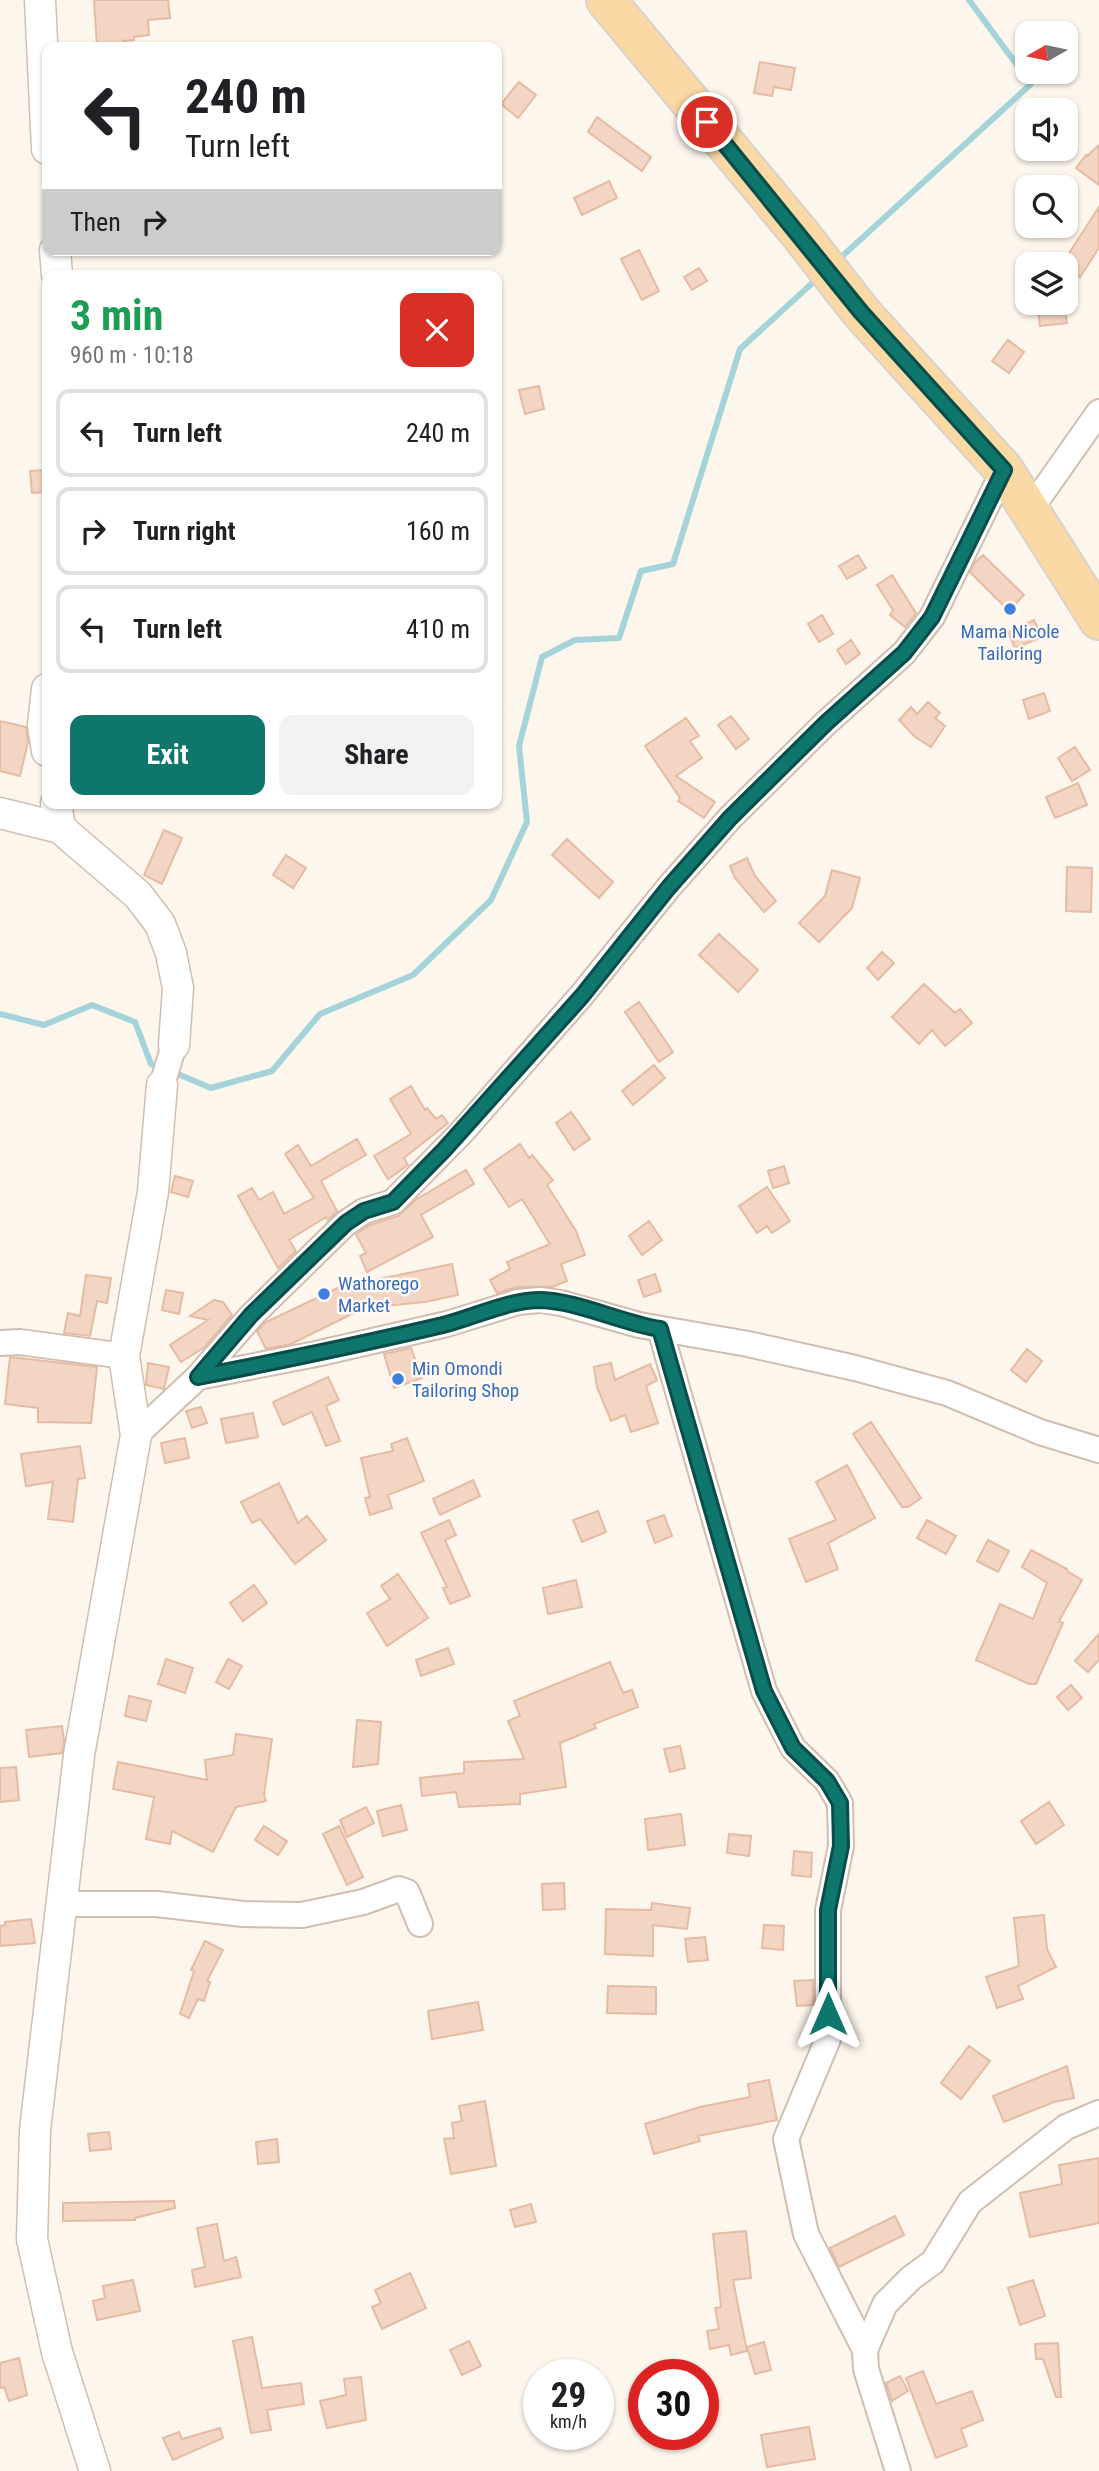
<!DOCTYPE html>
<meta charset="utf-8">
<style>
body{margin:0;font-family:"Roboto Condensed",sans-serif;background:#f2f2f2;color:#202124;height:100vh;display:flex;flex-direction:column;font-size:26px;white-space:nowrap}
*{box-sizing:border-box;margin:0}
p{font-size:23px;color:#757577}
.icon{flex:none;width:38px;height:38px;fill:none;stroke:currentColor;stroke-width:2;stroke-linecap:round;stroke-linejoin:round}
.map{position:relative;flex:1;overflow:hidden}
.drawer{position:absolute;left:42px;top:270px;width:460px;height:539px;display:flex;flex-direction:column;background:#fff;border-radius:14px;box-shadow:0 2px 5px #0004}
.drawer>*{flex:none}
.top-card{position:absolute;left:42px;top:42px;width:460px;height:214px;border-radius:14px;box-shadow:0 2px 5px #0004;background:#fff;color:#202124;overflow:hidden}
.needle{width:46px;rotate:261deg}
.fabs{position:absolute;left:1015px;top:21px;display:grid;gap:14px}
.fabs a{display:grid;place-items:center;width:63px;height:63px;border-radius:14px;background:#fff;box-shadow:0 2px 5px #0004;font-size:35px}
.speed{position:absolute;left:523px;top:2359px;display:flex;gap:14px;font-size:35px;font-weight:700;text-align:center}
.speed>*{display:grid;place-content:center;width:91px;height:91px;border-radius:50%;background:#fff;box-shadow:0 2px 5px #0004;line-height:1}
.speed small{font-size:18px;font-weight:400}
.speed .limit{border:10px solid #d22;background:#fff;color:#111}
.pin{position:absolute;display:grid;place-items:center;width:60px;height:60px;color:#fff;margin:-30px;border:4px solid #fff;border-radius:50%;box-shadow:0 2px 7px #0007}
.me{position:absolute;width:77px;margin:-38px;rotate:0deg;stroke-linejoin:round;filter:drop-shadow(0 0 5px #0008)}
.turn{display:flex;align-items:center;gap:24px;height:147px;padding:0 28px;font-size:32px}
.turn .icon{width:91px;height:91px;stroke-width:2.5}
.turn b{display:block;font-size:49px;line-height:60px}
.then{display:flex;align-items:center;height:66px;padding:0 28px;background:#0003;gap:14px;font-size:26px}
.round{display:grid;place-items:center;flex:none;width:74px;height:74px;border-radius:14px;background:#f2f2f2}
.overview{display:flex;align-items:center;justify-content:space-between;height:119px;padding:0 28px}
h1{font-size:42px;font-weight:700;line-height:52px;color:#1e9e55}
.primary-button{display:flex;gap:14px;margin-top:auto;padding:14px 28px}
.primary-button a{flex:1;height:80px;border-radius:14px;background:#0f766e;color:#fff;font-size:28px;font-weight:700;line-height:80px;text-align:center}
.primary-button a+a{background:#f2f2f2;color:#202124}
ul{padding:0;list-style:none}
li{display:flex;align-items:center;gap:21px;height:88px;margin:0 14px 10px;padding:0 14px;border:4px solid #e0e0e0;border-radius:14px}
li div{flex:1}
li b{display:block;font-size:26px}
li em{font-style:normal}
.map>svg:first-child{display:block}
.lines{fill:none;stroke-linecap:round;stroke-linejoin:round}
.stream{stroke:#a5d3da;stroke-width:6}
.building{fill:#f3d5c3;stroke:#e6bba3;stroke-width:2}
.minor-casing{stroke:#d1beb0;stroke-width:28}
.tertiary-casing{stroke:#d1beb0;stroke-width:33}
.primary-casing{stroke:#dad1cd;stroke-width:42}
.minor{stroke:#fff;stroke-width:24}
.tertiary{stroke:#fff;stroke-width:30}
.primary{stroke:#fbd9a5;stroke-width:38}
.route-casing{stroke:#0a4d48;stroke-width:18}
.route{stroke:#0f766e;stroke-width:12}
.shop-dot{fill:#3f7fe0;stroke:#fffaf3;stroke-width:2.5}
.labels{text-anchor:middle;stroke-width:5;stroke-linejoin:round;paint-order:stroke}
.shop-label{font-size:19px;fill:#366cbe;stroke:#fffaf3;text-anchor:start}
</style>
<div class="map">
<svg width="1099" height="2471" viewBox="0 0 1099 2471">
<rect width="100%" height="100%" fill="#fdf6ec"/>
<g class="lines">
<!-- stream -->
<path class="stream" d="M 838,260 L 1031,84 L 969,0
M 0,1014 L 44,1025 L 92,1005 L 135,1022 L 151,1064 L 163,1068
M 173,1072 L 211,1088 L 272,1071 L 320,1014 L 413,975 L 491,900 L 527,822 L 519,746 L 542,657 L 575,640 L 619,638 L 641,571 L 673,564 L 740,349 L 819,277"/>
</g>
<!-- building -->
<path class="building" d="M 94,0 L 168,0 L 170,18 L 148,20 L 149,35 L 134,37 L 134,40 L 123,41 L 124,47 L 97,47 Z
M 760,62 L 795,68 L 791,90 L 774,87 L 772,96 L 754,93 Z
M 519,82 L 536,95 L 518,118 L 501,104 Z
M 597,117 L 651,157 L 642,171 L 588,132 Z
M 1099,145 L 1099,185 L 1076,168 L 1086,155 L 1087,156 Z
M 609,181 L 617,198 L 582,215 L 574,198 Z
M 1099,207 L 1099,248 L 1080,277 L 1066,268 L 1066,264 L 1062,264 Z
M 639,250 L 659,291 L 642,300 L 621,259 Z
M 699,268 L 707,281 L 692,290 L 684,277 Z
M 1064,304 L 1067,323 L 1040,326 L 1038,308 Z
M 1008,340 L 1024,352 L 1009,373 L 992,361 Z
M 539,386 L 544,409 L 525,414 L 519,390 Z
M 47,470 L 47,492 L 32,493 L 30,471 Z
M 858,555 L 866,568 L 847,579 L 839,566 Z
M 983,555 L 1024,595 L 1009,611 L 970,572 L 975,562 Z
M 892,575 L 916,613 L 905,627 L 890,615 L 893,610 L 877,585 Z
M 822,615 L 833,634 L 819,642 L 808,624 Z
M 1034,620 L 1042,637 L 1015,648 L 1008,632 Z
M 851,640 L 860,654 L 846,664 L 837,650 Z
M 1044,693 L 1050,711 L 1029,719 L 1023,700 Z
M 928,702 L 940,713 L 935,718 L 945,726 L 931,747 L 914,736 L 899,720 L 911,707 L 917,714 Z
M 731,716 L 749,739 L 736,749 L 718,725 Z
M 686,718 L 699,736 L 690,741 L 702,758 L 676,776 L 715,802 L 704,818 L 678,801 L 680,798 L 645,746 Z
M 0,721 L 26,727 L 28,742 L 20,776 L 0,771 Z
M 1075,747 L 1090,770 L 1072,781 L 1058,758 Z
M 1078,783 L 1087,805 L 1055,818 L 1046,797 Z
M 164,830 L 182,838 L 162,884 L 144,875 Z
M 567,839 L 613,882 L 599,898 L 552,855 Z
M 286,855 L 306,868 L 293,888 L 273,875 Z
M 747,858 L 755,876 L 776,901 L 764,912 L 735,878 L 730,866 Z
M 1067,867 L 1092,868 L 1091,912 L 1066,911 Z
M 832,870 L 860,878 L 852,908 L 819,942 L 799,923 L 825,896 Z
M 719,934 L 758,970 L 738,992 L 699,955 Z
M 882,952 L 894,963 L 878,980 L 867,968 Z
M 924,984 L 955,1013 L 960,1009 L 972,1023 L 945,1046 L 932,1030 L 919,1044 L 892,1017 Z
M 639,1002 L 673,1052 L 659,1062 L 625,1012 Z
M 654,1065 L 665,1078 L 633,1105 L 622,1091 Z
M 411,1086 L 425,1110 L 427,1108 L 436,1119 L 442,1115 L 448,1123 L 404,1158 L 408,1165 L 388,1179 L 374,1156 L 411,1134 L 390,1099 Z
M 571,1112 L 590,1139 L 574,1150 L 556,1123 Z
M 357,1139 L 366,1155 L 321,1181 L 337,1211 L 328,1220 L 326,1217 L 289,1240 L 296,1251 L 278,1268 L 238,1196 L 252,1188 L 259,1200 L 273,1192 L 284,1214 L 314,1198 L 285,1154 L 298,1145 L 311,1166 Z
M 520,1144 L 529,1158 L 532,1155 L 553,1180 L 547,1185 L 576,1231 L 585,1255 L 561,1264 L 567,1281 L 552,1287 L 517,1287 L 497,1293 L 490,1280 L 510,1269 L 507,1262 L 550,1244 L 522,1199 L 509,1207 L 484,1169 Z
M 784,1166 L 789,1183 L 773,1188 L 768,1171 Z
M 466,1170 L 474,1184 L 421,1215 L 433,1237 L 367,1272 L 360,1256 L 366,1253 L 356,1234 L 370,1225 L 398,1216 L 417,1199 Z
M 175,1176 L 193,1181 L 188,1197 L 171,1192 Z
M 767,1187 L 790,1221 L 772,1233 L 767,1226 L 757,1233 L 739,1206 Z
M 649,1221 L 662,1240 L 642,1255 L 629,1236 Z
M 452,1264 L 458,1295 L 425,1302 L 364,1308 L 291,1344 L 266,1349 L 257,1331 L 266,1322 L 340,1287 Z
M 655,1274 L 661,1291 L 644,1297 L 638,1280 Z
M 86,1275 L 111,1278 L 107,1303 L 97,1301 L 90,1336 L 64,1333 L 68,1313 L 80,1316 Z
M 166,1290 L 183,1293 L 179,1314 L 162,1310 Z
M 214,1300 L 223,1302 L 232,1315 L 205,1347 L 181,1362 L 170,1345 L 208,1320 L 190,1316 Z
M 411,1348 L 422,1378 L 394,1388 L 384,1354 Z
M 1027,1349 L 1042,1361 L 1026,1382 L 1011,1370 Z
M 10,1357 L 97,1367 L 91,1423 L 38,1422 L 38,1408 L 5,1404 Z
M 148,1363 L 169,1367 L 164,1389 L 146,1385 Z
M 611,1363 L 615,1380 L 650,1364 L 657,1380 L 646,1386 L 658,1423 L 631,1432 L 625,1415 L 611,1421 L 597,1387 L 594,1367 Z
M 328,1377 L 339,1400 L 326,1406 L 340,1441 L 326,1446 L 312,1412 L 283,1425 L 273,1402 Z
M 201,1407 L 207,1423 L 192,1428 L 186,1411 Z
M 253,1413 L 258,1437 L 226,1443 L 221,1419 Z
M 871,1422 L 921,1498 L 908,1507 L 902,1507 L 853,1434 Z
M 185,1438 L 189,1458 L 165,1463 L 161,1443 Z
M 407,1438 L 424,1481 L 388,1495 L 392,1508 L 370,1515 L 365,1498 L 370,1497 L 361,1458 L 393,1451 L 391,1444 Z
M 80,1446 L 85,1478 L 78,1479 L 73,1522 L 48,1519 L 53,1482 L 26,1486 L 21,1454 Z
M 847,1465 L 875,1518 L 828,1543 L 838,1569 L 806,1582 L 789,1539 L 836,1520 L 816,1482 Z
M 473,1480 L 480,1496 L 440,1515 L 433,1499 Z
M 279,1483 L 298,1523 L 307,1516 L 326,1540 L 295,1564 L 260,1519 L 252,1523 L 241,1502 Z
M 598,1511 L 606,1532 L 582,1542 L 573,1520 Z
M 664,1515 L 672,1536 L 655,1543 L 647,1521 Z
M 449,1520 L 456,1535 L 445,1540 L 470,1596 L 450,1604 L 443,1588 L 447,1587 L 421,1533 Z
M 927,1520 L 956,1536 L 946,1554 L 917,1538 Z
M 988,1540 L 1009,1551 L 998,1572 L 977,1561 Z
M 1031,1550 L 1067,1569 L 1067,1571 L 1082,1580 L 1059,1621 L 1063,1623 L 1036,1684 L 1029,1684 L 976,1660 L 1000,1604 L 1033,1619 L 1047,1583 L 1022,1567 Z
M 398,1574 L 428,1618 L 387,1646 L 367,1613 L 390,1599 L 381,1586 Z
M 576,1580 L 582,1607 L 548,1614 L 543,1588 Z
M 254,1585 L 267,1603 L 243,1621 L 230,1603 Z
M 1099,1634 L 1099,1660 L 1088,1672 L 1075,1661 Z
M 448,1648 L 454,1664 L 421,1676 L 416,1660 Z
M 166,1659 L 193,1668 L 185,1693 L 158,1684 Z
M 228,1659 L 242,1666 L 229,1689 L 216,1682 Z
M 610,1662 L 623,1693 L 632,1690 L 638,1707 L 594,1724 L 596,1728 L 560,1743 L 566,1787 L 520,1794 L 520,1804 L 459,1807 L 456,1792 L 422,1796 L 420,1778 L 464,1773 L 464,1762 L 524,1759 L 508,1721 L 520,1716 L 514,1701 Z
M 1071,1685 L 1082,1698 L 1068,1710 L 1057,1697 Z
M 129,1696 L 151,1701 L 146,1721 L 125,1716 Z
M 357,1720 L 381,1722 L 378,1764 L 353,1767 Z
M 62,1726 L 64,1740 L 62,1753 L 29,1757 L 26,1730 Z
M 236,1734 L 272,1739 L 264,1795 L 266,1801 L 236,1807 L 213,1852 L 172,1831 L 170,1844 L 146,1839 L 154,1797 L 113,1789 L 118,1762 L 207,1780 L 205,1760 L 233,1755 Z
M 680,1746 L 685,1768 L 670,1772 L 664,1749 Z
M 16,1767 L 19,1800 L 0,1802 L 0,1768 Z
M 1049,1802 L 1064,1825 L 1036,1844 L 1021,1821 Z
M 401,1805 L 407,1830 L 383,1836 L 377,1811 Z
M 366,1807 L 374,1823 L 347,1837 L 340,1820 Z
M 681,1814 L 685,1845 L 648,1850 L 645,1819 Z
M 264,1826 L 287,1841 L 278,1855 L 255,1840 Z
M 339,1826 L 363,1877 L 347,1885 L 323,1834 Z
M 729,1834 L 751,1836 L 749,1856 L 727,1853 Z
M 794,1851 L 812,1853 L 811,1877 L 792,1875 Z
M 564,1883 L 565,1909 L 543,1910 L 542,1884 Z
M 652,1903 L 690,1908 L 687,1929 L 653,1925 L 653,1956 L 605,1954 L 606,1909 L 651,1910 Z
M 1044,1915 L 1047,1949 L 1056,1967 L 1018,1986 L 1023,1999 L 997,2008 L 986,1977 L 1019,1966 L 1014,1918 Z
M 31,1919 L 35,1943 L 0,1946 L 0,1926 L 5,1925 L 5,1922 Z
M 764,1925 L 784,1926 L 783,1950 L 762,1948 Z
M 705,1937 L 708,1960 L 688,1962 L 685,1939 Z
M 205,1941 L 223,1950 L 207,1981 L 210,1982 L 204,2001 L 198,1999 L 189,2018 L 180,2014 L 194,1971 L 191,1970 Z
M 813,1980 L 813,2005 L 797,2006 L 794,1981 Z
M 608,1986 L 656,1987 L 656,2014 L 607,2013 Z
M 478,2002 L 483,2030 L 432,2039 L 428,2011 Z
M 969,2046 L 990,2061 L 961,2099 L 941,2083 Z
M 1067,2066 L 1074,2098 L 1054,2102 L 1004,2122 L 993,2096 Z
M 769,2080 L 777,2120 L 698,2136 L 700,2141 L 654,2154 L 645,2124 L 700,2107 L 750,2097 L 748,2084 Z
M 485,2101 L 496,2166 L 451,2174 L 444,2139 L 454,2138 L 452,2123 L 462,2121 L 459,2106 Z
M 109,2132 L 111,2149 L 90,2151 L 88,2134 Z
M 277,2139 L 279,2162 L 258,2164 L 256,2142 Z
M 1099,2158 L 1099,2223 L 1030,2237 L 1020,2193 L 1062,2184 L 1059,2165 Z
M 174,2201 L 175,2208 L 135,2218 L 135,2220 L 63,2221 L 63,2203 Z
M 531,2204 L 536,2222 L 515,2227 L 510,2210 Z
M 895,2216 L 904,2235 L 839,2267 L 830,2248 Z
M 217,2224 L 224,2261 L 236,2257 L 241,2277 L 195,2287 L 192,2270 L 205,2267 L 197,2228 Z
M 746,2231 L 751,2278 L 733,2280 L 747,2351 L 731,2355 L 729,2345 L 710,2349 L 707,2331 L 719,2329 L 715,2308 L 721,2307 L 713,2234 Z
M 410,2273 L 426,2308 L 382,2329 L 372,2307 L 381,2303 L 375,2290 Z
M 133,2280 L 140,2311 L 97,2320 L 93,2301 L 105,2298 L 103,2286 Z
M 1033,2280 L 1045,2316 L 1020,2325 L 1008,2288 Z
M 252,2337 L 262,2388 L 301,2383 L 304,2404 L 267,2410 L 271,2430 L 251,2433 L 233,2341 Z
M 469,2341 L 481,2366 L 462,2375 L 450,2350 Z
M 764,2342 L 771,2370 L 755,2374 L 747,2347 Z
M 1058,2343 L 1061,2397 L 1056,2397 L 1043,2359 L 1036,2359 L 1035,2344 Z
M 19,2358 L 27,2395 L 9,2401 L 4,2387 L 0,2388 L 0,2363 Z
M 923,2371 L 936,2404 L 972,2391 L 983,2420 L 961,2429 L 967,2446 L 936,2458 L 906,2378 Z
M 900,2376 L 908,2391 L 892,2401 L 886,2383 Z
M 361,2377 L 366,2420 L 327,2428 L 320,2401 L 346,2395 L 344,2379 Z
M 809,2427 L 815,2459 L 767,2467 L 761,2435 Z
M 220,2428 L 223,2438 L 173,2460 L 163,2438 L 179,2432 L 182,2439 Z"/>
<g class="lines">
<!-- minor casing -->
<g class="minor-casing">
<path id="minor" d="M 1030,510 L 1099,412
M 162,1085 L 174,1045
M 660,1329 L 764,1691 L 793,1748 L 827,1781 L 840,1803 L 841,1846 L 828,1910 L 828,2039 L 786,2139 L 806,2234 L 865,2350 L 866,2369 L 898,2471
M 0,1343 L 20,1342 L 124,1356
M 198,1377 L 316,1354 L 447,1324 L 518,1302 L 540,1300 L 561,1303 L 639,1325 L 748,1344 L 855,1368 L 947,1393 L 1040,1432 L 1099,1450
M 136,1435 L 198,1377 L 252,1315 L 346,1223 L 364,1211 L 393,1202 L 461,1133 L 581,996 L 669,887 L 730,818 L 826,723 L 904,653 L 932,617 L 1004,470
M 62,1904 L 157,1904 L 243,1914 L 302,1915 L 363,1902 L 399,1889 L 407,1892 L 420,1924
M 865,2350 L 885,2304 L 911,2278 L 933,2262 L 970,2202 L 1066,2127 L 1099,2113"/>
</g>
<!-- tertiary casing -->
<g class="tertiary-casing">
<path id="tertiary" d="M 40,0 L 47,149
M 55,250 L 57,275
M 47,689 L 43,725 L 47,751
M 56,803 L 60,828 L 138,895 L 160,924 L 171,953 L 178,988 L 174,1045
M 0,813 L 60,828
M 95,2471 L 57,2352 L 32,2239 L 35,2130 L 79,1755 L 136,1435 L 124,1356 L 153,1192 L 162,1085"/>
</g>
<!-- primary casing -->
<g class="primary-casing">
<path id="primary" d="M 606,0 L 801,235 L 861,312 L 1004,470 L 1099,620"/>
</g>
<!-- minor -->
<use href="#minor" class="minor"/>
<!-- tertiary -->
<use href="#tertiary" class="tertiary"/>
<!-- primary -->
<use href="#primary" class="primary"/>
</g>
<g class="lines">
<!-- route casing -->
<g class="route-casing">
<path id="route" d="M 707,122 L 861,312 L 1004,470 L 932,617 L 904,653 L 826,723 L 730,818 L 669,887 L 582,996 L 444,1150 L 393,1202 L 364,1211 L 346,1223 L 251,1315 L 198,1377 C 280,1361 362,1344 443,1325 C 475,1317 508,1300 541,1300 C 577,1301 622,1323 660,1329 L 764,1691 L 793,1748 L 827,1781 L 840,1803 L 841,1846 L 828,1910 L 828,2014"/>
</g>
<!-- route -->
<use href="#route" class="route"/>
</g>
<!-- markers -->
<g class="shop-dot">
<circle cx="1010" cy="609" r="7"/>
<circle cx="324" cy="1294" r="7"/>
<circle cx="398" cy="1379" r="7"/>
</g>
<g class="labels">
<!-- shop labels -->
<g class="shop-label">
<text x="1010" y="638" text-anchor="middle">Mama Nicole<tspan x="1010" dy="22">Tailoring</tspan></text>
<text x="338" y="1290">Wathorego<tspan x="338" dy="22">Market</tspan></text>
<text x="412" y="1375">Min Omondi<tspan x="412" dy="22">Tailoring Shop</tspan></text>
</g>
</g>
</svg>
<div class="fabs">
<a><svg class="needle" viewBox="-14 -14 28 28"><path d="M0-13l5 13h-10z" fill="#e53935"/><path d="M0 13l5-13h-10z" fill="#757577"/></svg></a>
<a><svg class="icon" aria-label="sound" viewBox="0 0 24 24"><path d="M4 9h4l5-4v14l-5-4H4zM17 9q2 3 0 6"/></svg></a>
<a><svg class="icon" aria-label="search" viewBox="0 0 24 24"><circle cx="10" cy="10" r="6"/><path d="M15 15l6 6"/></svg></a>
<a><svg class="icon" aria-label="layers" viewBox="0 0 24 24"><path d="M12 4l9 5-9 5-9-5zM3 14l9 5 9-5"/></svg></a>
</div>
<div class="speed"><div>29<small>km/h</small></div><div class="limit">30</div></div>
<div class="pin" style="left:707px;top:122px;background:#d93025"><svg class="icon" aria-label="arrive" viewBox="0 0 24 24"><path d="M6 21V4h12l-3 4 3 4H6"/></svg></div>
<svg class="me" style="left:828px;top:2014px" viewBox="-20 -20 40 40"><path d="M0-17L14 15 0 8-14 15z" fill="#0f766e" stroke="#fff" stroke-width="4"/></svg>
<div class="top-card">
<div class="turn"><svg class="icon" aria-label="left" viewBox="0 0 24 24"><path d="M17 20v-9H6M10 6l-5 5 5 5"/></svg><div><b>240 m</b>Turn left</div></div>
<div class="then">Then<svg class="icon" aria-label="right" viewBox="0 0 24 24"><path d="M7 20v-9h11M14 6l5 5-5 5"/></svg></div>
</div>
<section class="drawer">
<div class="overview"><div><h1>3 min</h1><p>960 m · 10:18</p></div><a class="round" style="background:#d93025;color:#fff"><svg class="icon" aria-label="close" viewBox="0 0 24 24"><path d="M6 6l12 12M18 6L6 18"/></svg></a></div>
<ul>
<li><svg class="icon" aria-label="left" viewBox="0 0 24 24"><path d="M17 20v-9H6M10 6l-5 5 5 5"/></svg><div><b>Turn left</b></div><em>240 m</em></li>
<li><svg class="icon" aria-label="right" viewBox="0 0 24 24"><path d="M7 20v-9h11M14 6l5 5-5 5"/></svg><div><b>Turn right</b></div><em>160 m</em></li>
<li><svg class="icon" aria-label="left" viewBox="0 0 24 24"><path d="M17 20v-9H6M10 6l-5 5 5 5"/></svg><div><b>Turn left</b></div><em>410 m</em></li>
</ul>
<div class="primary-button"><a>Exit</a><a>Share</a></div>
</section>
</div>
